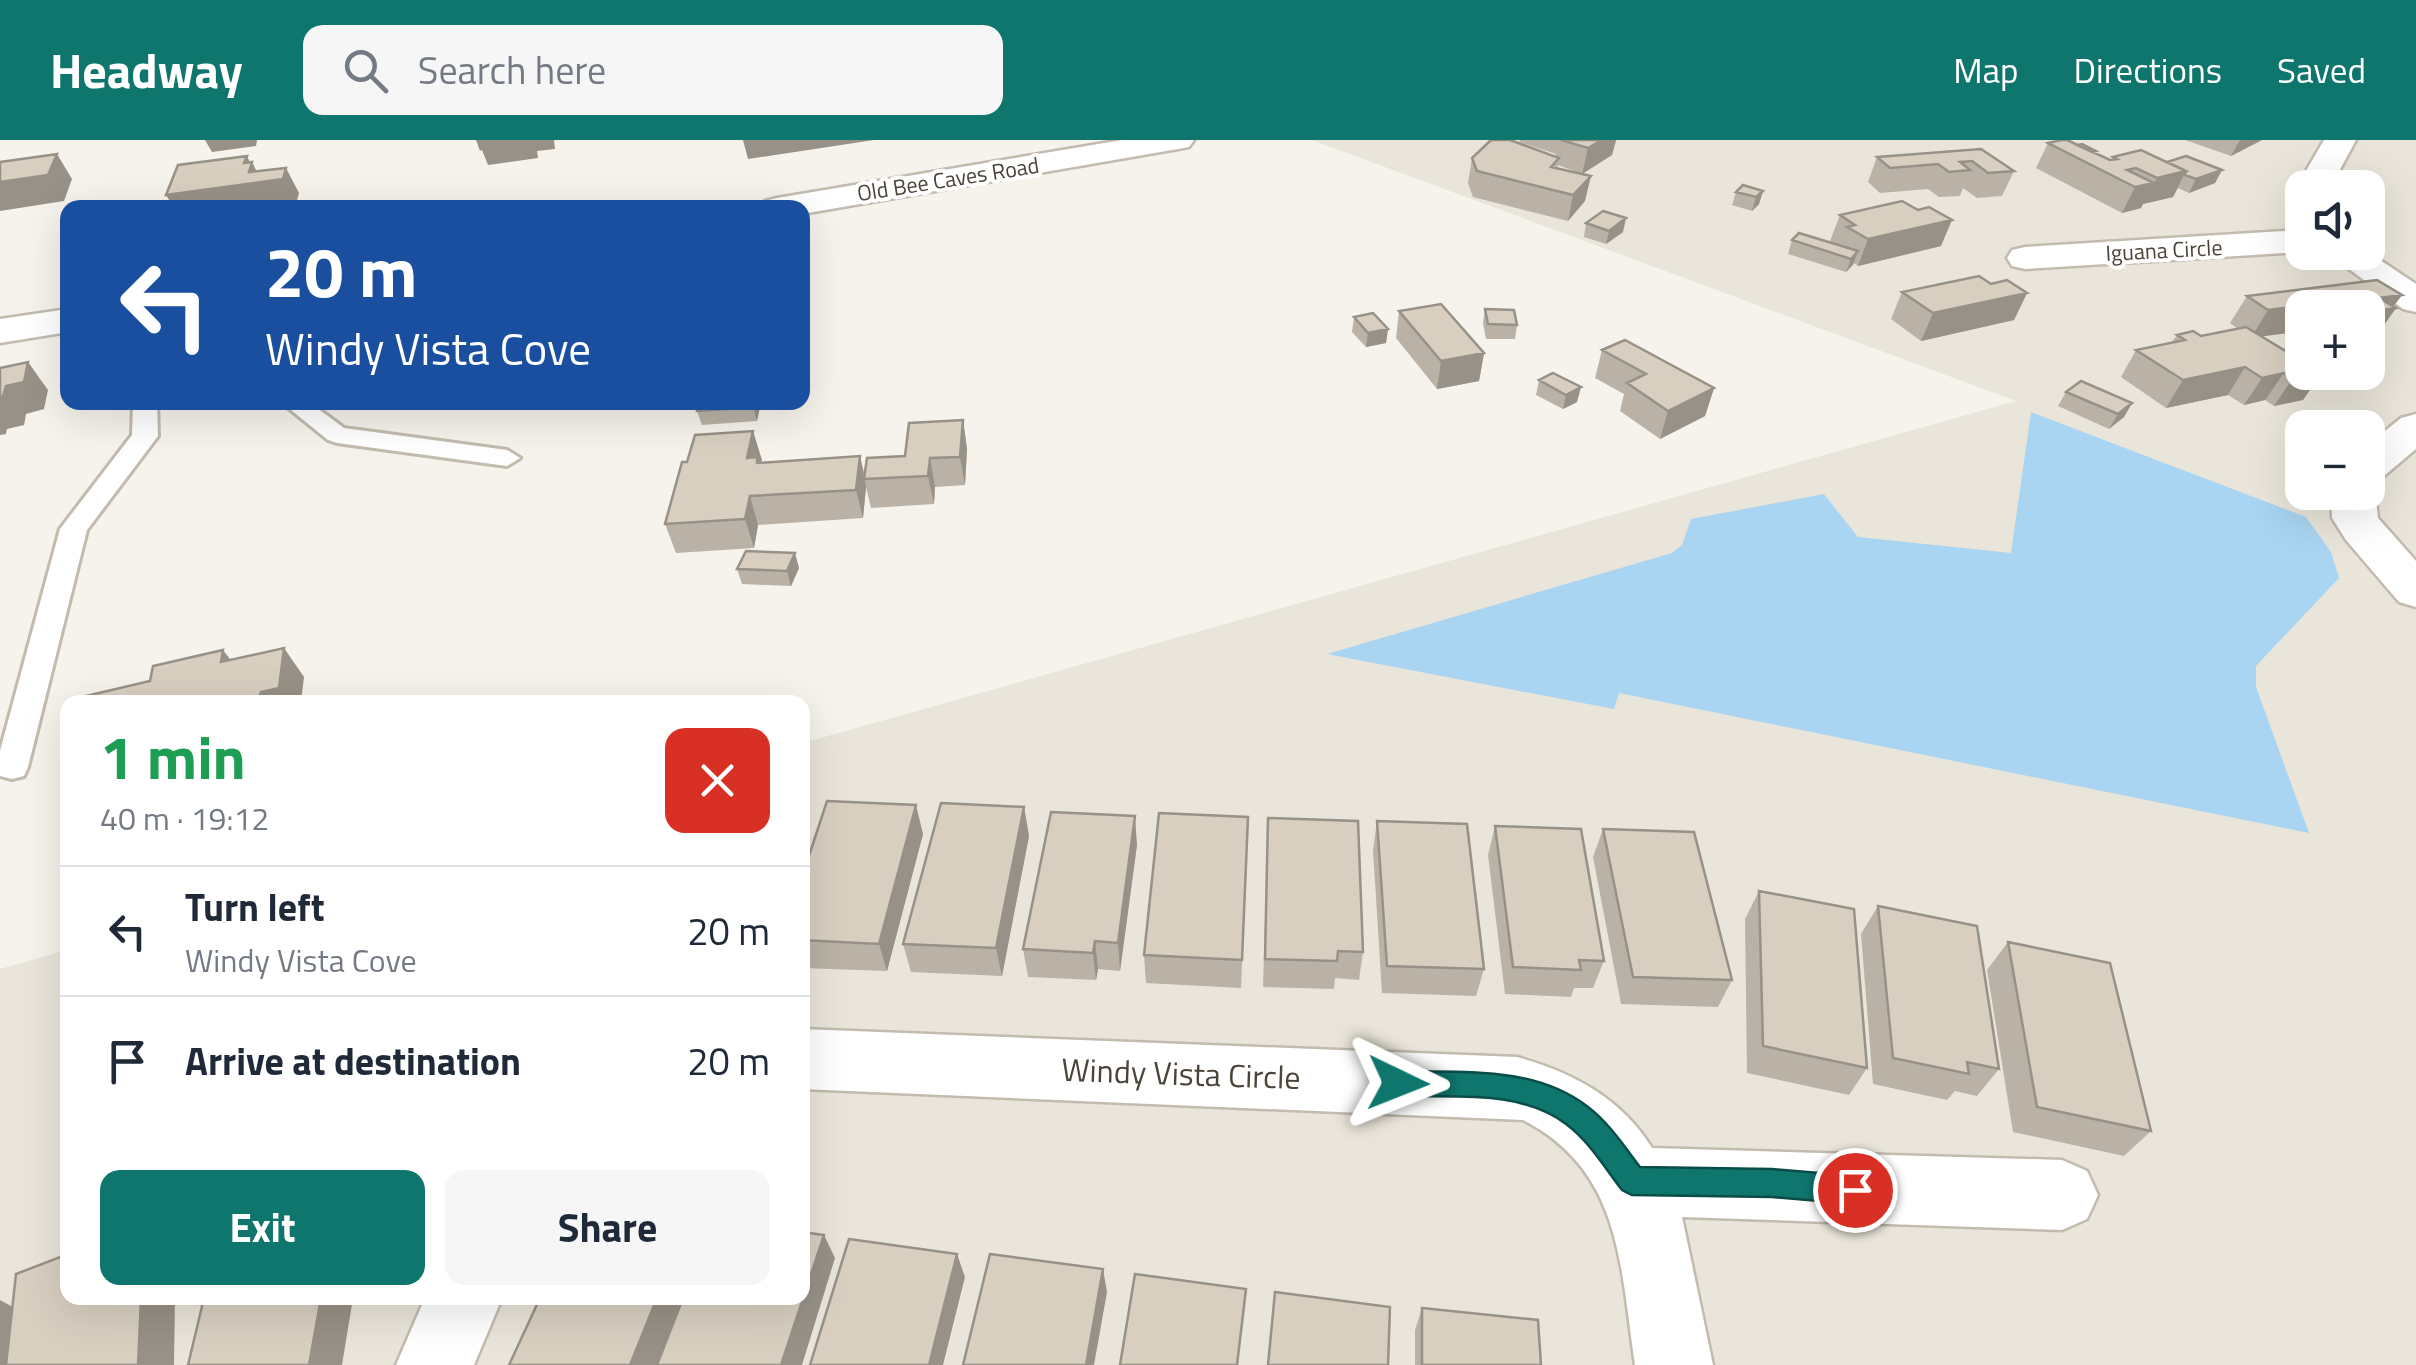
<!DOCTYPE html>
<meta charset="utf-8">
<style>
body{margin:0;font-family:"Titillium Web",sans-serif;background:#f6f6f7;color:#1f2937;height:100vh;display:flex;flex-direction:column;font-size:38px;white-space:nowrap}
*{box-sizing:border-box;margin:0}
p{font-size:32px;color:#747a83}
.icon{flex:none;width:55px;height:55px;fill:none;stroke:currentColor;stroke-width:2;stroke-linecap:round;stroke-linejoin:round}
.map{position:relative;flex:1;overflow:hidden}
.details{position:absolute;left:60px;top:555px;width:750px;height:610px;display:flex;flex-direction:column;background:#fff;border-radius:20px;box-shadow:0 10px 40px #0002}
.details>*{flex:none}
.hud{position:absolute;left:60px;top:60px;width:750px;height:210px;border-radius:20px;box-shadow:0 10px 40px #0002;background:#1a4fa0;color:#fff;overflow:hidden}
.tools{position:absolute;left:2285px;top:30px;display:grid;gap:20px}
.tools a{display:grid;place-items:center;width:100px;height:100px;border-radius:20px;background:#fff;box-shadow:0 10px 40px #0002;font-size:50px}
.pin{position:absolute;display:grid;place-items:center;width:85px;height:85px;color:#fff;margin:-42px;border:5px solid #fff;border-radius:50%;box-shadow:0 2px 10px #0007}
.me{position:absolute;width:110px;margin:-55px;rotate:92deg;stroke-linejoin:round;filter:drop-shadow(0 0 8px #0008)}
.turn{display:flex;align-items:center;gap:35px;height:210px;padding:0 40px;font-size:45px}
.turn .icon{width:130px;height:130px;stroke-width:2.5}
.turn b{display:block;font-size:70px;line-height:85px}
.round{display:grid;place-items:center;flex:none;width:105px;height:105px;border-radius:20px;background:#f6f6f7}
.head{display:flex;align-items:center;justify-content:space-between;height:170px;padding:0 40px}
h1{font-size:60px;font-weight:700;line-height:75px;color:#1e9e55}
.action{display:flex;gap:20px;margin-top:auto;padding:20px 40px}
.action a{flex:1;height:115px;border-radius:20px;background:#0f766e;color:#fff;font-size:40px;font-weight:700;line-height:115px;text-align:center}
.action a+a{background:#f6f6f7;color:#1f2937}
ul{padding:0;list-style:none}
li{display:flex;align-items:center;gap:30px;height:130px;padding:0 40px;border-top:2px solid #e0e1e3}
li div{flex:1}
li b{display:block;font-size:38px}
li em{font-style:normal}
header{display:flex;align-items:center;gap:60px;box-sizing:border-box;height:140px;padding:0 50px;background:#0f766e;color:#fff}
header strong{font-size:48px}
nav{display:flex;gap:55px;margin-inline-start:auto;font-size:35px}
.search{width:700px;height:90px;background:#f6f6f7;display:flex;align-items:center;gap:25px;box-sizing:border-box;padding:0 35px;border-radius:20px;color:#747a83;font-size:38px}
.map>svg:first-child{display:block}
.residential{fill:#eae5da;fill-rule:evenodd}
.water{fill:#a9d4f2}
.lines{fill:none;stroke-linecap:round;stroke-linejoin:round}
.service-casing{stroke:#c2bbae;stroke-width:6}
.minor-casing{stroke:#c2bbae;stroke-width:5}
.tertiary-casing{stroke:#c2bbae;stroke-width:5}
.service{fill:#fff;fill-rule:evenodd}
.minor{fill:#fff;fill-rule:evenodd}
.tertiary{fill:#fff;fill-rule:evenodd}
.wall{fill:#bab2a6}
.shaded-wall{fill:#979187}
.building{fill:#d8cfc1;stroke:#979187;stroke-width:2.5}
.route{fill:#0f766e;stroke:#0a4d48;stroke-width:2.5}
.labels{text-anchor:middle;stroke-width:8;stroke-linejoin:round;paint-order:stroke}
.far-street-label{font-size:22px;fill:#4b4439;stroke:#fff}
.near-street-label{font-size:32px;fill:#4b4439;stroke:#fff}
</style>
<header>
<strong>Headway</strong>
<div class="search"><svg class="icon" aria-label="search" viewBox="0 0 24 24"><circle cx="10" cy="10" r="6"/><path d="M15 15l6 6"/></svg>Search here</div>
<nav><a>Map</a><a>Directions</a><a>Saved</a></nav>
</header>
<div class="map">
<svg width="2416" height="1225" viewBox="0 0 2416 1225">
<rect width="100%" height="100%" fill="#f6f3ec"/>
<!-- residential -->
<path class="residential" d="M 1312,0 L 2416,0 L 2416,1225 L 0,1225 L 0,829 L 67,810 L 68,1158 L 802,1158 L 803,603 L 2016,261 ZM 2302,48 L 2368,48 L 2368,112 L 2302,112 ZM 2302,168 L 2368,168 L 2368,232 L 2302,232 ZM 2302,288 L 2368,288 L 2368,352 L 2302,352 Z"/>
<!-- water -->
<path class="water" d="M 2031,272 L 2306,377 L 2331,412 L 2339,438 L 2256,526 L 2256,547 L 2309,693 L 1619,553 L 1614,569 L 1327,514 L 1672,413 L 1682,405 L 1691,379 L 1824,354 L 1858,397 L 2011,413 Z"/>
<g class="lines">
<!-- service casing -->
<g class="service-casing">
<path id="service" d="M 133,262 L 157,262 L 158,296 L 87,390 L 28,627 L 24,636 L 12,639 L 0,636 L 0,611 L 60,389 L 132,295 Z
M 281,262 L 309,262 L 344,288 L 507,310 L 520,318 L 507,326 L 337,303 L 328,300 Z"/>
</g>
<!-- minor casing -->
<g class="minor-casing">
<path id="minor" d="M 2324,0 L 2356,0 L 2330,48 L 2302,48 L 2301,55 L 2296,48 Z
M 2302,90 L 2302,112 L 2025,129 L 2012,126 L 2007,118 L 2012,110 L 2025,107 Z
M 2326,112 L 2368,112 L 2416,144 L 2416,172 L 2403,169 Z
M 2416,274 L 2416,309 L 2384,336 L 2368,340 L 2368,305 L 2401,278 Z
M 2369,342 L 2375,352 L 2378,378 L 2416,421 L 2416,467 L 2399,462 L 2346,400 L 2332,378 L 2331,352 L 2368,352 Z
M 802,889 L 1517,917 C 1572,932 1621,958 1652,1008 L 2062,1020 L 2087,1031 L 2098,1055 L 2087,1079 L 2062,1090 L 1682,1077 L 1713,1225 L 1635,1225 C 1620,1128 1623,1031 1523,980 L 802,949 Z
M 425,1158 L 502,1158 L 474,1225 L 396,1225 Z"/>
</g>
<!-- tertiary casing -->
<g class="tertiary-casing">
<path id="tertiary" d="M 1122,0 L 1194,0 L 1189,7 L 1178,9 L 802,74 L 802,68 L 760,68 L 765,61 L 777,58 Z
M 68,169 L 68,192 L 0,203 L 0,179 Z"/>
</g>
<!-- service -->
<use href="#service" class="service"/>
<!-- minor -->
<use href="#minor" class="minor"/>
<!-- tertiary -->
<use href="#tertiary" class="tertiary"/>
</g>
<!-- wall -->
<path class="wall" d="M 1520,0 L 1616,0 L 1612,15 L 1582,34 L 1558,25 L 1557,28 L 1585,61 L 1568,81 L 1473,57 L 1468,43 L 1472,18 L 1555,16 L 1556,14 L 1519,2 Z
M 2185,0 L 2262,0 L 2231,16 Z
M 2048,3 L 2095,13 L 2110,20 L 2113,17 L 2222,30 L 2215,43 L 2189,53 L 2178,48 L 2173,57 L 2143,64 L 2141,68 L 2122,73 L 2036,28 Z
M 1981,9 L 2014,31 L 2002,56 L 1977,58 L 1963,48 L 1960,56 L 1939,57 L 1928,49 L 1880,53 L 1868,42 L 1877,17 Z
M 1763,51 L 1759,64 L 1752,71 L 1732,65 L 1736,52 Z
M 1840,75 L 1941,106 L 1858,126 L 1854,123 L 1846,132 L 1788,114 L 1792,100 L 1835,104 L 1830,101 Z
M 1586,83 L 1623,92 L 1606,104 L 1584,97 Z
M 1991,144 L 2027,153 L 2014,180 L 1921,201 L 1891,179 L 1902,152 Z
M 2402,155 L 2394,166 L 2396,168 L 2377,195 L 2368,196 L 2368,168 L 2302,168 L 2302,191 L 2261,196 L 2322,232 L 2303,260 L 2274,266 L 2265,260 L 2244,265 L 2228,255 L 2166,268 L 2121,237 L 2136,210 L 2172,202 L 2177,195 L 2201,196 L 2238,189 L 2230,183 L 2247,156 Z
M 1485,169 L 1517,185 L 1515,199 L 1486,199 L 1483,183 Z
M 1399,171 L 1484,213 L 1479,241 L 1437,249 L 1396,198 Z
M 1354,177 L 1388,189 L 1386,203 L 1366,207 L 1352,192 Z
M 1602,210 L 1714,248 L 1705,276 L 1660,299 L 1620,271 L 1624,254 L 1595,238 Z
M 1553,233 L 1577,262 L 1563,269 L 1536,255 L 1539,240 Z
M 2066,252 L 2132,263 L 2124,277 L 2109,289 L 2058,266 Z
M 699,262 L 761,262 L 757,281 L 702,285 L 697,271 Z
M 963,280 L 967,309 L 965,345 L 935,347 L 934,364 L 871,368 L 866,347 L 863,378 L 758,385 L 754,408 L 676,413 L 665,384 L 762,320 L 761,322 L 860,316 L 865,336 L 905,316 Z
M 799,428 L 791,446 L 742,444 L 737,429 Z
M 1024,667 L 1029,696 L 1002,836 L 911,832 L 903,804 Z
M 1248,677 L 1241,848 L 1146,843 L 1144,815 Z
M 1268,678 L 1363,812 L 1359,840 L 1335,838 L 1334,849 L 1263,847 Z
M 1377,681 L 1484,829 L 1476,856 L 1382,853 L 1373,710 Z
M 1495,686 L 1604,821 L 1593,848 L 1574,848 L 1571,857 L 1505,854 L 1488,715 Z
M 1603,689 L 1732,840 L 1718,867 L 1621,864 L 1593,717 Z
M 923,694 L 887,831 L 802,828 L 802,737 Z
M 1137,705 L 1120,831 L 1098,829 L 1096,840 L 1028,837 L 1023,809 Z
M 1759,751 L 1867,928 L 1849,955 L 1747,933 L 1745,779 Z
M 1878,766 L 1999,929 L 1977,956 L 1955,951 L 1947,960 L 1873,944 L 1861,794 Z
M 2008,802 L 2151,991 L 2124,1016 L 2013,992 L 1987,830 Z
M 1422,1168 L 1541,1225 L 1415,1225 L 1415,1190 Z"/>
<!-- shaded-wall -->
<path class="shaded-wall" d="M 205,0 L 257,0 L 256,6 L 212,12 Z
M 476,0 L 554,0 L 555,9 L 537,11 L 538,18 L 488,25 L 482,10 L 480,11 Z
M 743,0 L 874,0 L 748,19 Z
M 1602,0 L 1616,0 L 1612,15 L 1582,34 L 1588,8 Z
M 2240,0 L 2262,0 L 2231,16 Z
M 57,14 L 72,39 L 64,61 L 0,71 L 0,42 Z
M 247,16 L 251,25 L 252,22 L 262,42 L 286,28 L 299,53 L 296,64 L 274,68 L 174,68 L 166,55 L 244,23 Z
M 2222,30 L 2215,43 L 2189,53 L 2196,39 Z
M 2186,31 L 2173,57 L 2143,64 L 2141,68 L 2122,73 L 2135,47 L 2154,43 L 2157,38 Z
M 1591,36 L 1585,61 L 1568,81 L 1573,55 Z
M 1763,51 L 1759,64 L 1752,71 L 1756,57 Z
M 1626,78 L 1623,92 L 1606,104 L 1609,91 Z
M 1952,80 L 1941,106 L 1858,126 L 1868,99 Z
M 1858,111 L 1853,125 L 1846,132 L 1851,119 Z
M 2027,153 L 2014,180 L 1921,201 L 1933,173 Z
M 2402,155 L 2392,168 L 2396,168 L 2377,195 L 2368,196 L 2368,172 L 2379,158 Z
M 2324,163 L 2321,168 L 2302,168 L 2302,191 L 2251,198 L 2268,170 Z
M 1388,189 L 1386,203 L 1366,207 L 1368,193 Z
M 1484,213 L 1479,241 L 1437,249 L 1441,221 Z
M 28,222 L 48,250 L 44,269 L 26,274 L 24,285 L 7,289 L 6,294 L 0,295 L 0,257 L 6,246 Z
M 2245,227 L 2228,255 L 2166,268 L 2183,240 Z
M 2322,232 L 2303,260 L 2274,266 L 2293,238 Z
M 2284,233 L 2265,260 L 2244,265 L 2262,238 Z
M 1581,247 L 1577,262 L 1563,269 L 1566,255 Z
M 1714,248 L 1705,276 L 1660,299 L 1668,271 Z
M 754,262 L 761,262 L 757,281 L 753,267 Z
M 2132,263 L 2124,277 L 2109,289 L 2118,274 Z
M 963,280 L 967,309 L 965,345 L 960,317 Z
M 753,291 L 762,320 L 760,327 L 747,318 Z
M 860,316 L 866,347 L 863,378 L 856,350 Z
M 930,318 L 935,347 L 934,364 L 928,336 Z
M 750,356 L 758,385 L 754,408 L 745,379 Z
M 795,413 L 799,428 L 791,446 L 787,431 Z
M 284,508 L 304,537 L 301,562 L 257,562 Z
M 223,510 L 245,539 L 221,522 Z
M 916,665 L 923,694 L 887,831 L 879,804 Z
M 1024,667 L 1029,696 L 1002,836 L 996,808 Z
M 1135,676 L 1137,705 L 1120,831 L 1118,803 Z
M 1095,801 L 1098,829 L 1096,840 L 1093,813 Z
M 824,1095 L 835,1118 L 802,1225 L 781,1225 Z
M 957,1114 L 965,1137 L 943,1225 L 929,1225 Z
M 1103,1129 L 1107,1152 L 1094,1225 L 1086,1225 Z
M 141,1158 L 175,1158 L 174,1225 L 138,1225 Z
M 321,1158 L 353,1158 L 342,1225 L 309,1225 Z
M 657,1158 L 683,1158 L 657,1225 L 630,1225 Z
M 0,1160 L 22,1172 L 16,1225 L 0,1225 Z"/>
<!-- building -->
<path class="building" d="M 1491,0 L 1510,0 L 1559,18 L 1551,27 L 1591,36 L 1573,55 L 1477,31 L 1472,18 Z
M 1561,0 L 1602,0 L 1588,8 Z
M 2062,0 L 2067,0 L 2110,20 L 2117,19 L 2113,17 L 2141,10 L 2186,31 L 2157,38 L 2136,28 L 2127,30 L 2154,43 L 2135,47 L 2048,3 Z
M 2082,4 L 2096,11 L 2092,12 L 2077,5 Z
M 1981,9 L 2014,31 L 1988,33 L 1972,21 L 1960,22 L 1970,30 L 1949,32 L 1938,24 L 1890,28 L 1877,17 Z
M 57,14 L 48,35 L 0,42 L 0,22 Z
M 247,16 L 244,23 L 252,22 L 249,32 L 286,28 L 283,39 L 166,55 L 178,25 Z
M 2186,16 L 2222,30 L 2196,39 L 2185,35 L 2186,31 L 2167,22 Z
M 1743,45 L 1763,51 L 1756,57 L 1736,52 Z
M 1902,61 L 1918,70 L 1929,67 L 1952,80 L 1868,99 L 1847,87 L 1855,85 L 1840,75 Z
M 1603,71 L 1626,78 L 1609,91 L 1586,83 Z
M 1799,93 L 1858,111 L 1851,119 L 1792,100 Z
M 1979,136 L 1991,144 L 2007,140 L 2027,153 L 1933,173 L 1902,152 Z
M 2377,140 L 2402,155 L 2379,158 L 2396,168 L 2368,172 L 2368,168 L 2331,168 L 2324,163 L 2268,170 L 2247,156 Z
M 1441,164 L 1484,213 L 1441,221 L 1399,171 Z
M 1485,169 L 1514,170 L 1517,185 L 1488,184 Z
M 1373,173 L 1388,189 L 1368,193 L 1354,177 Z
M 2246,187 L 2302,221 L 2302,232 L 2320,232 L 2293,238 L 2284,233 L 2262,238 L 2245,227 L 2183,240 L 2136,210 L 2185,200 L 2177,195 L 2193,191 L 2201,196 Z
M 1625,200 L 1714,248 L 1668,271 L 1627,243 L 1646,234 L 1602,210 Z
M 28,222 L 24,242 L 6,246 L 3,256 L 0,257 L 0,228 Z
M 1553,233 L 1581,247 L 1566,255 L 1539,240 Z
M 2081,241 L 2132,263 L 2118,274 L 2066,252 Z
M 699,262 L 754,262 L 753,267 L 697,271 Z
M 963,280 L 960,317 L 930,318 L 928,336 L 864,339 L 867,318 L 905,316 L 909,283 Z
M 753,291 L 747,318 L 757,317 L 757,323 L 860,316 L 856,350 L 750,356 L 745,379 L 665,384 L 682,322 L 687,322 L 695,295 Z
M 746,411 L 795,413 L 787,431 L 737,429 Z
M 284,508 L 279,548 L 261,552 L 257,562 L 85,562 L 86,556 L 150,541 L 153,526 L 223,510 L 221,522 Z
M 827,661 L 916,665 L 879,804 L 802,800 L 802,737 Z
M 941,663 L 1024,667 L 996,808 L 903,804 Z
M 1051,672 L 1135,676 L 1118,803 L 1095,801 L 1093,813 L 1023,809 Z
M 1159,673 L 1248,677 L 1242,820 L 1144,815 Z
M 1268,678 L 1358,681 L 1363,812 L 1338,811 L 1337,821 L 1265,819 Z
M 1377,681 L 1467,684 L 1484,829 L 1387,826 Z
M 1495,686 L 1581,689 L 1604,821 L 1579,820 L 1581,830 L 1513,827 Z
M 1603,689 L 1694,692 L 1732,840 L 1633,837 Z
M 1759,751 L 1854,769 L 1867,928 L 1763,906 Z
M 1878,766 L 1977,786 L 1999,929 L 1967,922 L 1969,934 L 1893,918 Z
M 2008,802 L 2110,823 L 2151,991 L 2037,967 Z
M 802,1092 L 824,1095 L 781,1225 L 657,1225 L 683,1158 L 802,1158 Z
M 849,1099 L 957,1114 L 929,1225 L 810,1225 Z
M 68,1114 L 68,1158 L 141,1158 L 138,1225 L 6,1225 L 16,1134 Z
M 990,1114 L 1103,1129 L 1086,1225 L 963,1225 Z
M 1135,1134 L 1246,1149 L 1237,1225 L 1120,1225 Z
M 1275,1152 L 1390,1167 L 1388,1225 L 1268,1225 Z
M 204,1158 L 321,1158 L 309,1225 L 188,1225 Z
M 540,1158 L 657,1158 L 630,1225 L 509,1225 Z
M 1422,1168 L 1538,1180 L 1541,1225 L 1422,1225 Z"/>
<!-- route -->
<path class="route" d="M 1398,931 C 1462,933 1534,925 1588,967 C 1609,983 1624,1006 1640,1027 L 1772,1029 L 1855,1036 L 1866,1040 L 1870,1050 L 1866,1060 L 1855,1064 L 1772,1057 L 1632,1055 L 1622,1050 C 1605,1028 1589,1001 1566,984 C 1520,949 1453,958 1398,956 L 1388,952 L 1384,943 L 1388,934 Z"/>
<g class="labels">
<!-- far-street labels -->
<g class="far-street-label">
<text transform="translate(948 39) rotate(-9)" y="8">Old Bee Caves Road</text>
<text transform="translate(2164 110) rotate(-3)" y="8">Iguana Circle</text>
</g>
<!-- near-street labels -->
<g class="near-street-label">
<text transform="translate(1181 934) rotate(2)" y="11">Windy Vista Circle</text>
</g>
</g>
</svg>
<div class="tools">
<a><svg class="icon" aria-label="sound" viewBox="0 0 24 24"><path d="M4 9h4l5-4v14l-5-4H4zM17 9q2 3 0 6"/></svg></a>
<a>+</a>
<a>−</a>
</div>
<div class="pin" style="left:1855px;top:1050px;background:#d93025"><svg class="icon" aria-label="arrive" viewBox="0 0 24 24"><path d="M6 21V4h12l-3 4 3 4H6"/></svg></div>
<svg class="me" style="left:1398px;top:943px" viewBox="-20 -20 40 40"><path d="M0-17L14 15 0 8-14 15z" fill="#0f766e" stroke="#fff" stroke-width="4"/></svg>
<div class="hud">
<div class="turn"><svg class="icon" aria-label="left" viewBox="0 0 24 24"><path d="M17 20v-9H6M10 6l-5 5 5 5"/></svg><div><b>20 m</b>Windy Vista Cove</div></div>
</div>
<section class="details">
<div class="head"><div><h1>1 min</h1><p>40 m · 19:12</p></div><a class="round" style="background:#d93025;color:#fff"><svg class="icon" aria-label="close" viewBox="0 0 24 24"><path d="M6 6l12 12M18 6L6 18"/></svg></a></div>
<ul>
<li><svg class="icon" aria-label="left" viewBox="0 0 24 24"><path d="M17 20v-9H6M10 6l-5 5 5 5"/></svg><div><b>Turn left</b><p>Windy Vista Cove</p></div><em>20 m</em></li>
<li><svg class="icon" aria-label="arrive" viewBox="0 0 24 24"><path d="M6 21V4h12l-3 4 3 4H6"/></svg><div><b>Arrive at destination</b></div><em>20 m</em></li>
</ul>
<div class="action"><a>Exit</a><a>Share</a></div>
</section>
</div>
